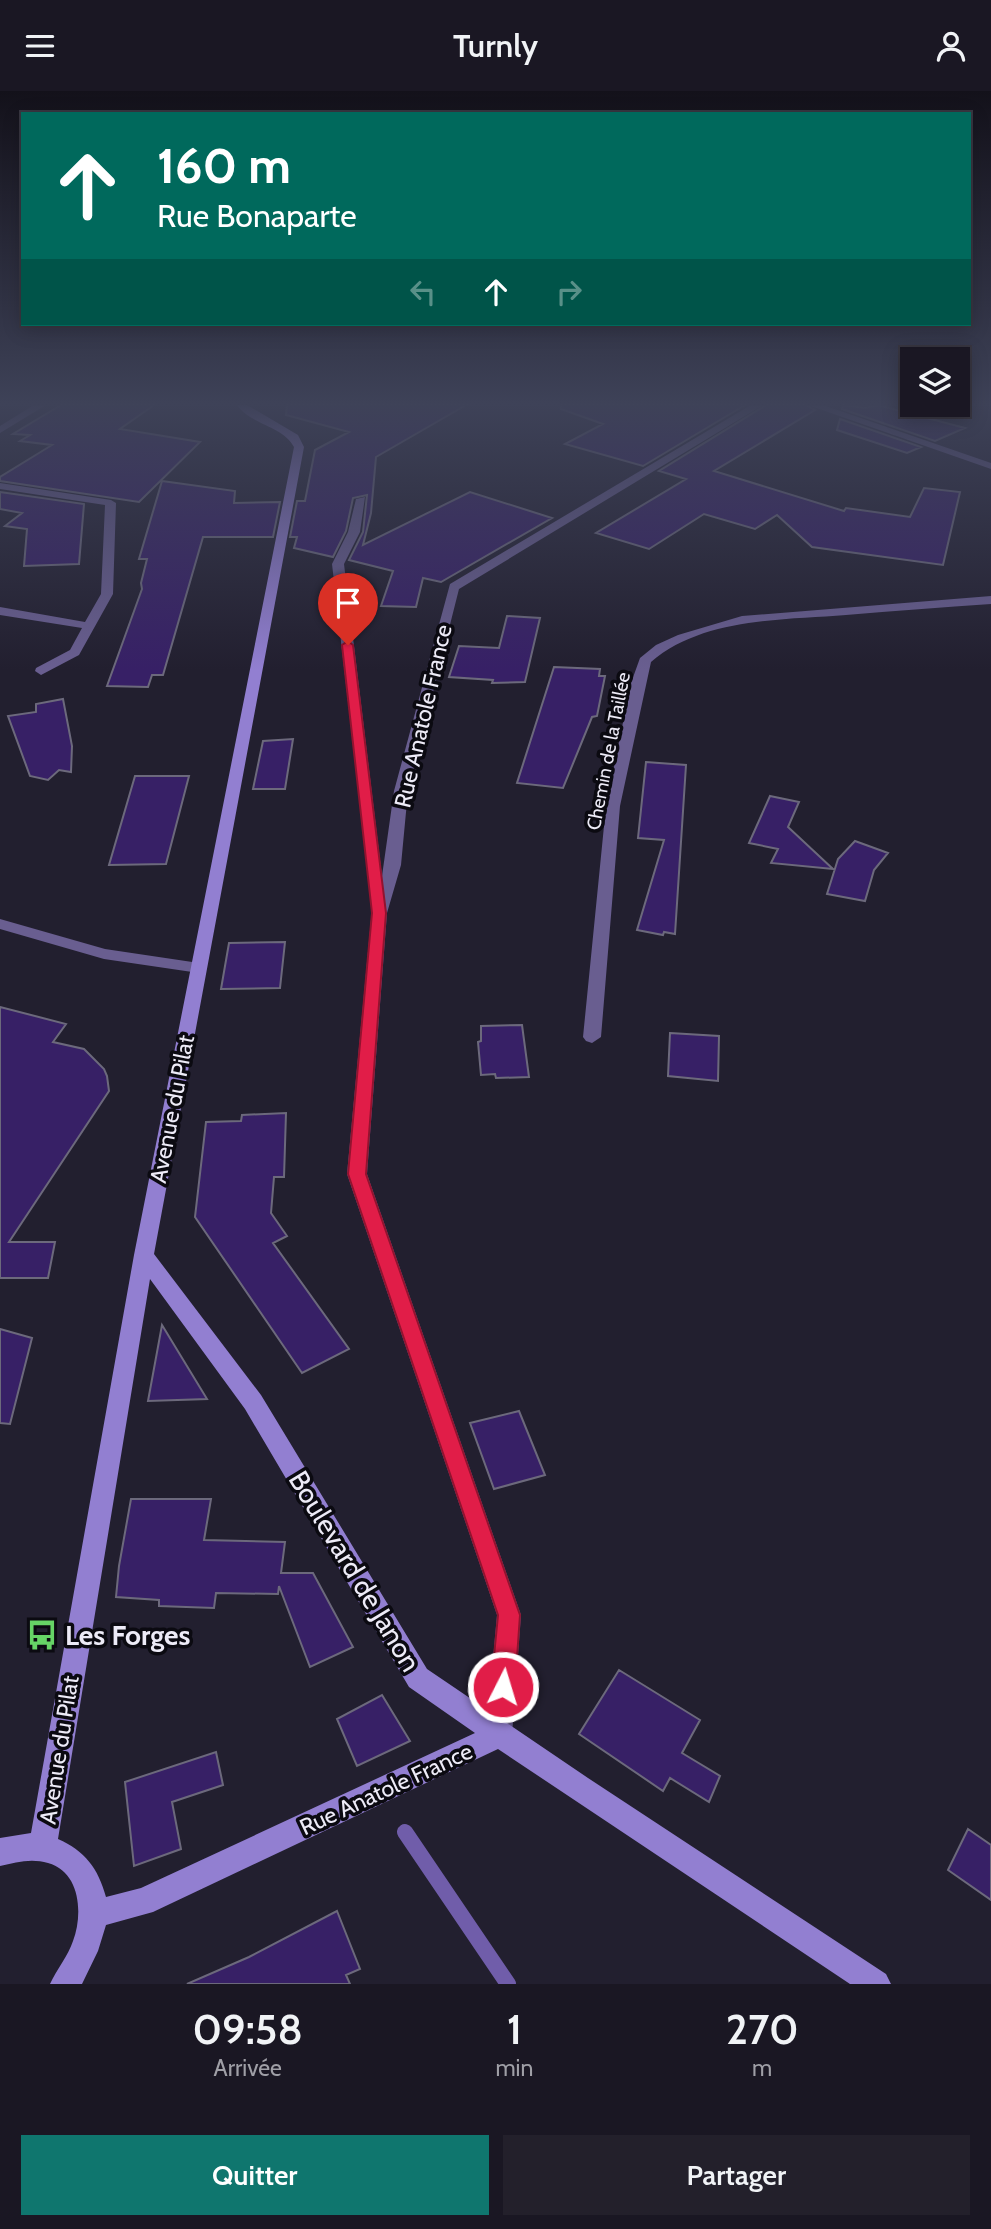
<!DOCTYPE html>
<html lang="fr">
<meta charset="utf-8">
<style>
body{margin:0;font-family:Cabin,sans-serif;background:#23202b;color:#f1f3f6;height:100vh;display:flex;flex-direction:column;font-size:26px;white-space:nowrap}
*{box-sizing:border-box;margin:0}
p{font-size:23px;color:#9f9fa6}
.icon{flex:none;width:38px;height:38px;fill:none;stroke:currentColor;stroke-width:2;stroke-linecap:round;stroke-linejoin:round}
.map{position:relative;height:1893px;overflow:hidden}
.details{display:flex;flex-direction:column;background:#1a1723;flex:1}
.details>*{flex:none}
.top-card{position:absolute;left:21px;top:21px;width:950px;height:214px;border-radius:0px;box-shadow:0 4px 18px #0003,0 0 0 2px #383641;background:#00695c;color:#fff;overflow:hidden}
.controls{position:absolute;left:900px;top:256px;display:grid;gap:14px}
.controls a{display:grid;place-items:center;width:70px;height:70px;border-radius:0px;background:#1a1723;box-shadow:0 4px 18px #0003,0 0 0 2px #383641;font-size:35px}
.pin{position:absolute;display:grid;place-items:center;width:60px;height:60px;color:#fff;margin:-72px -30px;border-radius:50% 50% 50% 0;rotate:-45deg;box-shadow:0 0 7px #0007}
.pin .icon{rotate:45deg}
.me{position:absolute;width:77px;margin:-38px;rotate:5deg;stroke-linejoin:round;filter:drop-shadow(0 0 5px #0008)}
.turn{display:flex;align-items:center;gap:24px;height:147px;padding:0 21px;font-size:32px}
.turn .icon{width:91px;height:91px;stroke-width:2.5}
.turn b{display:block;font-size:49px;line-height:60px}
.lanes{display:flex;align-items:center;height:66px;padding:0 21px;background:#0003;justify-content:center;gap:35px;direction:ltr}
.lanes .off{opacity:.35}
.eta{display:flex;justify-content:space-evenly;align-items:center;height:119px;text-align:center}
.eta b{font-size:42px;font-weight:600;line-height:49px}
.cta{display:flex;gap:14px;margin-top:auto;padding:14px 21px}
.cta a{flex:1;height:80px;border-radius:0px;background:#0f766e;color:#fff;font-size:28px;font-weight:600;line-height:80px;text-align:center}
.cta a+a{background:#23202b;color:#f1f3f6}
header{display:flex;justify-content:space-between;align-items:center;height:91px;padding:0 21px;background:#1a1723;font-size:32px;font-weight:600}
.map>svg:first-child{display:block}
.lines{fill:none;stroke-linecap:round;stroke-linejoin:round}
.stream{stroke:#705daa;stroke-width:16}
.building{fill:#372066;stroke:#6c697c;stroke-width:2}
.street{fill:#695e90;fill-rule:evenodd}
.secondary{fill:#927fd1;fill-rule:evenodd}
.route{fill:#e11d48;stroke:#92132f;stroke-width:2}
.labels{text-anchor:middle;stroke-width:7;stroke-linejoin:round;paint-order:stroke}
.far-street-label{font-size:19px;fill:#edebf7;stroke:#0b0a11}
.street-label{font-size:23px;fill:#edebf7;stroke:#0b0a11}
.near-street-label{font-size:28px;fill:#edebf7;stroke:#0b0a11}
.near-poi-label{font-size:28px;font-weight:bold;fill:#edebf7;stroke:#0b0a11;text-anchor:start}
</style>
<header><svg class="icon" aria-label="menu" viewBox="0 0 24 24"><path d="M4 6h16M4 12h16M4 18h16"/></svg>Turnly<svg class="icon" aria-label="person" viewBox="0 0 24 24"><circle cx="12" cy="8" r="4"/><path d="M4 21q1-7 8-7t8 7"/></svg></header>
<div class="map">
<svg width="991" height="1893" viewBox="0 0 991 1893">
<rect width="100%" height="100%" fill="#221f2f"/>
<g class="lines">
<!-- stream -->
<path class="stream" d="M 405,1741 L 508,1893"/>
</g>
<!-- building -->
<path class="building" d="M 61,314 L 154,314 L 120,338 L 200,351 L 139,411 L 0,390 L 0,386 L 52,354 L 20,350 L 30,344 L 13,343 Z
M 287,314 L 466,314 L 376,366 L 371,422 L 363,454 L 470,401 L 552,427 L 441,491 L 423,487 L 416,516 L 381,515 L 393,480 L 349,469 L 363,441 L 367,404 L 353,407 L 346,440 L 333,466 L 294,457 L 297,446 L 290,446 L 297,410 L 305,410 L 315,359 L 349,341 L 286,324 Z
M 561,314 L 745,314 L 643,375 L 565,353 L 603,333 L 561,318 Z
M 766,314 L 806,314 L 815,319 L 714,380 L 844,420 L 846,417 L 910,426 L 924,397 L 960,401 L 943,474 L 812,456 L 777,424 L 755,438 L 704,423 L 649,458 L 596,442 L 686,388 L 659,380 Z
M 843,314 L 865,317 L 878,314 L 965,337 L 935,350 L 842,318 Z
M 840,328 L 921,356 L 907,362 L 837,339 Z
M 162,390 L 235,400 L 234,412 L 280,411 L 273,446 L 203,446 L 163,584 L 152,584 L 148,596 L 107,595 L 142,498 L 141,492 L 147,468 L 139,468 Z
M 0,401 L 84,413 L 79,473 L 24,475 L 27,438 L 5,435 L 22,422 L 0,418 Z
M 507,525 L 540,527 L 525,591 L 492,592 L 493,589 L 449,586 L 459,555 L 499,557 Z
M 554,576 L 600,578 L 599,585 L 605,585 L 597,625 L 592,626 L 563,697 L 517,692 Z
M 63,608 L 72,655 L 71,681 L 59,679 L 48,689 L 30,685 L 8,625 L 36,621 L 36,613 Z
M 293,648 L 285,698 L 253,698 L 263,650 Z
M 646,671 L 686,674 L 675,843 L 664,841 L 663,844 L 637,839 L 664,749 L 638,747 Z
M 135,685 L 189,685 L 166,773 L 109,774 Z
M 770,705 L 799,711 L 788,736 L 833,778 L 771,772 L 778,758 L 749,752 Z
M 855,750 L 888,762 L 874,779 L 865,810 L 827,803 L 838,768 Z
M 285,851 L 280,897 L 221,898 L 229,852 Z
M 0,916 L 66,933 L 53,951 L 84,958 L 104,978 L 107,985 L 109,1000 L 9,1151 L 55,1151 L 48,1187 L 0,1187 Z
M 522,934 L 529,986 L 496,987 L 495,983 L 481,984 L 478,951 L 481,950 L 481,935 Z
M 670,942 L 719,945 L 718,990 L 668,985 Z
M 286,1022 L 284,1086 L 274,1086 L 271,1122 L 287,1145 L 273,1152 L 349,1258 L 302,1282 L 195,1126 L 206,1031 L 241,1030 L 242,1024 Z
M 162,1234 L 207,1308 L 148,1310 Z
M 0,1238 L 32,1247 L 10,1333 L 0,1332 Z
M 519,1320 L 545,1384 L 494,1398 L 470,1332 Z
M 131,1408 L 211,1408 L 204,1449 L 285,1451 L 281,1482 L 313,1482 L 353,1556 L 310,1576 L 279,1495 L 278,1503 L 216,1502 L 214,1517 L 159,1515 L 159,1509 L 116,1506 L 119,1475 Z
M 619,1579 L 700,1629 L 682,1662 L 720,1685 L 709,1711 L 670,1687 L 663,1700 L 579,1643 Z
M 382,1604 L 410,1650 L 357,1675 L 337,1628 Z
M 216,1661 L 223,1694 L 172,1711 L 181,1758 L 134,1775 L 125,1691 Z
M 968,1738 L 991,1754 L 991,1809 L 948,1779 Z
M 337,1820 L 360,1878 L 346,1884 L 350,1893 L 187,1893 L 249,1866 Z"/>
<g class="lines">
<!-- street -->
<path class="street" d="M 34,314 L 46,314 L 0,342 L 0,335 Z
M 751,314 L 763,314 L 459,498 L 408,700 L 401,774 L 387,822 L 367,1083 L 521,1524 L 512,1644 L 508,1653 L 499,1657 L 490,1653 L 486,1644 L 497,1524 L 347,1083 L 372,818 L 332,473 L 348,441 L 356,408 L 365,406 L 360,441 L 344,473 L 382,785 L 394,700 L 450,493 Z
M 808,314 L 823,314 L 991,372 L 991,378 Z
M 0,392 L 111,409 L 116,412 L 113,503 L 79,564 L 41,584 L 35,580 L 36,577 L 70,559 L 82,537 L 0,524 L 0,516 L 85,531 L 101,503 L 105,414 L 0,398 Z
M 991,505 L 991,513 C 943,516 894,520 846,524 C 782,529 702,527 651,571 L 620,715 L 601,946 L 592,952 L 586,950 L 583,946 L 606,715 L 631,592 L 640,567 L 656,554 L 678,544 L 742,525 Z
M 0,828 L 105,858 L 199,872 L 207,877 L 199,882 L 104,868 L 0,838 Z"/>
<!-- secondary -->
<path class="secondary" d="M 237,314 L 247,314 L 298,344 L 304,356 L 154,1163 L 261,1304 L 427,1578 L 588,1687 L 886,1883 L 891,1893 L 850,1893 L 498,1658 L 153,1821 L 106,1834 L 98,1860 L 82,1893 L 50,1893 C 57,1878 68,1865 73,1850 C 83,1824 81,1781 48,1772 C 32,1767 16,1771 0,1775 L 0,1747 L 31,1742 L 134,1164 L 294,356 C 283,335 251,334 237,314 ZM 150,1188 L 245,1318 L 409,1596 L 475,1642 L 141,1797 L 106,1806 C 98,1777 85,1760 58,1748 Z"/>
</g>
<!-- sky -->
<linearGradient id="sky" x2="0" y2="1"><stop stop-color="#13111a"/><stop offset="0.54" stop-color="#3e4258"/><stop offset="1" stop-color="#3e4258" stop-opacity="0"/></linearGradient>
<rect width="991" height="579" fill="url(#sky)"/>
<!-- route -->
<path class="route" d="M 348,550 L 353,554 L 386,822 L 366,1083 L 520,1524 L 515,1596 L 511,1604 L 503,1607 L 495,1604 L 491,1596 L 498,1524 L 348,1083 L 372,822 L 342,554 Z"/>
<!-- icons -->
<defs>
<g id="bus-bare" transform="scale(2.415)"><path d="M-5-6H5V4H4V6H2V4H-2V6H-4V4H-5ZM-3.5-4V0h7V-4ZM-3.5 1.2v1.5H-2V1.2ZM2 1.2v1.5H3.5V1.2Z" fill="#66d466" stroke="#0b0a11" stroke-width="2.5" paint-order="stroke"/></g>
</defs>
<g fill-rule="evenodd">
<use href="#bus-bare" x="42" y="1544"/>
</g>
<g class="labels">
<!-- far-street labels -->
<g class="far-street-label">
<text transform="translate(608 660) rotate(-79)" y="7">Chemin de la Taillée</text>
</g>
<!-- street labels -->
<g class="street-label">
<text transform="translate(423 625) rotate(-77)" y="8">Rue Anatole France</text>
<text transform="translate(172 1018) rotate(-79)" y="8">Avenue du Pilat</text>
<text transform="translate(59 1659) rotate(-81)" y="8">Avenue du Pilat</text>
<text transform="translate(386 1698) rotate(-25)" y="8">Rue Anatole France</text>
</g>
<!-- near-street labels -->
<g class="near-street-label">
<text transform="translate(355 1480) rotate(59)" y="10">Boulevard de Janon</text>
</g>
<!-- near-poi labels -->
<g class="near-poi-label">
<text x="65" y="1554">Les Forges</text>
</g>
</g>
</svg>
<div class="controls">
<a><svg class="icon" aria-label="layers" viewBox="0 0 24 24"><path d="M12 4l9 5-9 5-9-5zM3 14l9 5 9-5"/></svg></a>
</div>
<div class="pin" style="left:348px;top:554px;background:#d93025"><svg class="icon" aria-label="arrive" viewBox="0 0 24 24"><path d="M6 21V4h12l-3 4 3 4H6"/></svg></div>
<svg class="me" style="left:503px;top:1596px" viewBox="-20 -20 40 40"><circle r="17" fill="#e11d48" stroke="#fff" stroke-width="3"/><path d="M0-11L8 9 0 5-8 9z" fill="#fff"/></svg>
<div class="top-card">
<div class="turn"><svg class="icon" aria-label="ahead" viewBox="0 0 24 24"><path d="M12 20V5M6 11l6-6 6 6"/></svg><div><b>160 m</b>Rue Bonaparte</div></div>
<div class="lanes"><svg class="icon off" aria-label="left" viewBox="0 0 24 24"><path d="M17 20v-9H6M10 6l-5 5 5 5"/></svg><svg class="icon" aria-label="ahead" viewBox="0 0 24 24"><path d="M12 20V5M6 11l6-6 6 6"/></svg><svg class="icon off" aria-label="right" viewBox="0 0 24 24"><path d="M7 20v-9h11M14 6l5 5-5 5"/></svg></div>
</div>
</div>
<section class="details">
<div class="eta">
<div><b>09:58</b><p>Arrivée</p></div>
<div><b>1</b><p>min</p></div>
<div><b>270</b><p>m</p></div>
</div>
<div class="cta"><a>Quitter</a><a>Partager</a></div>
</section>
